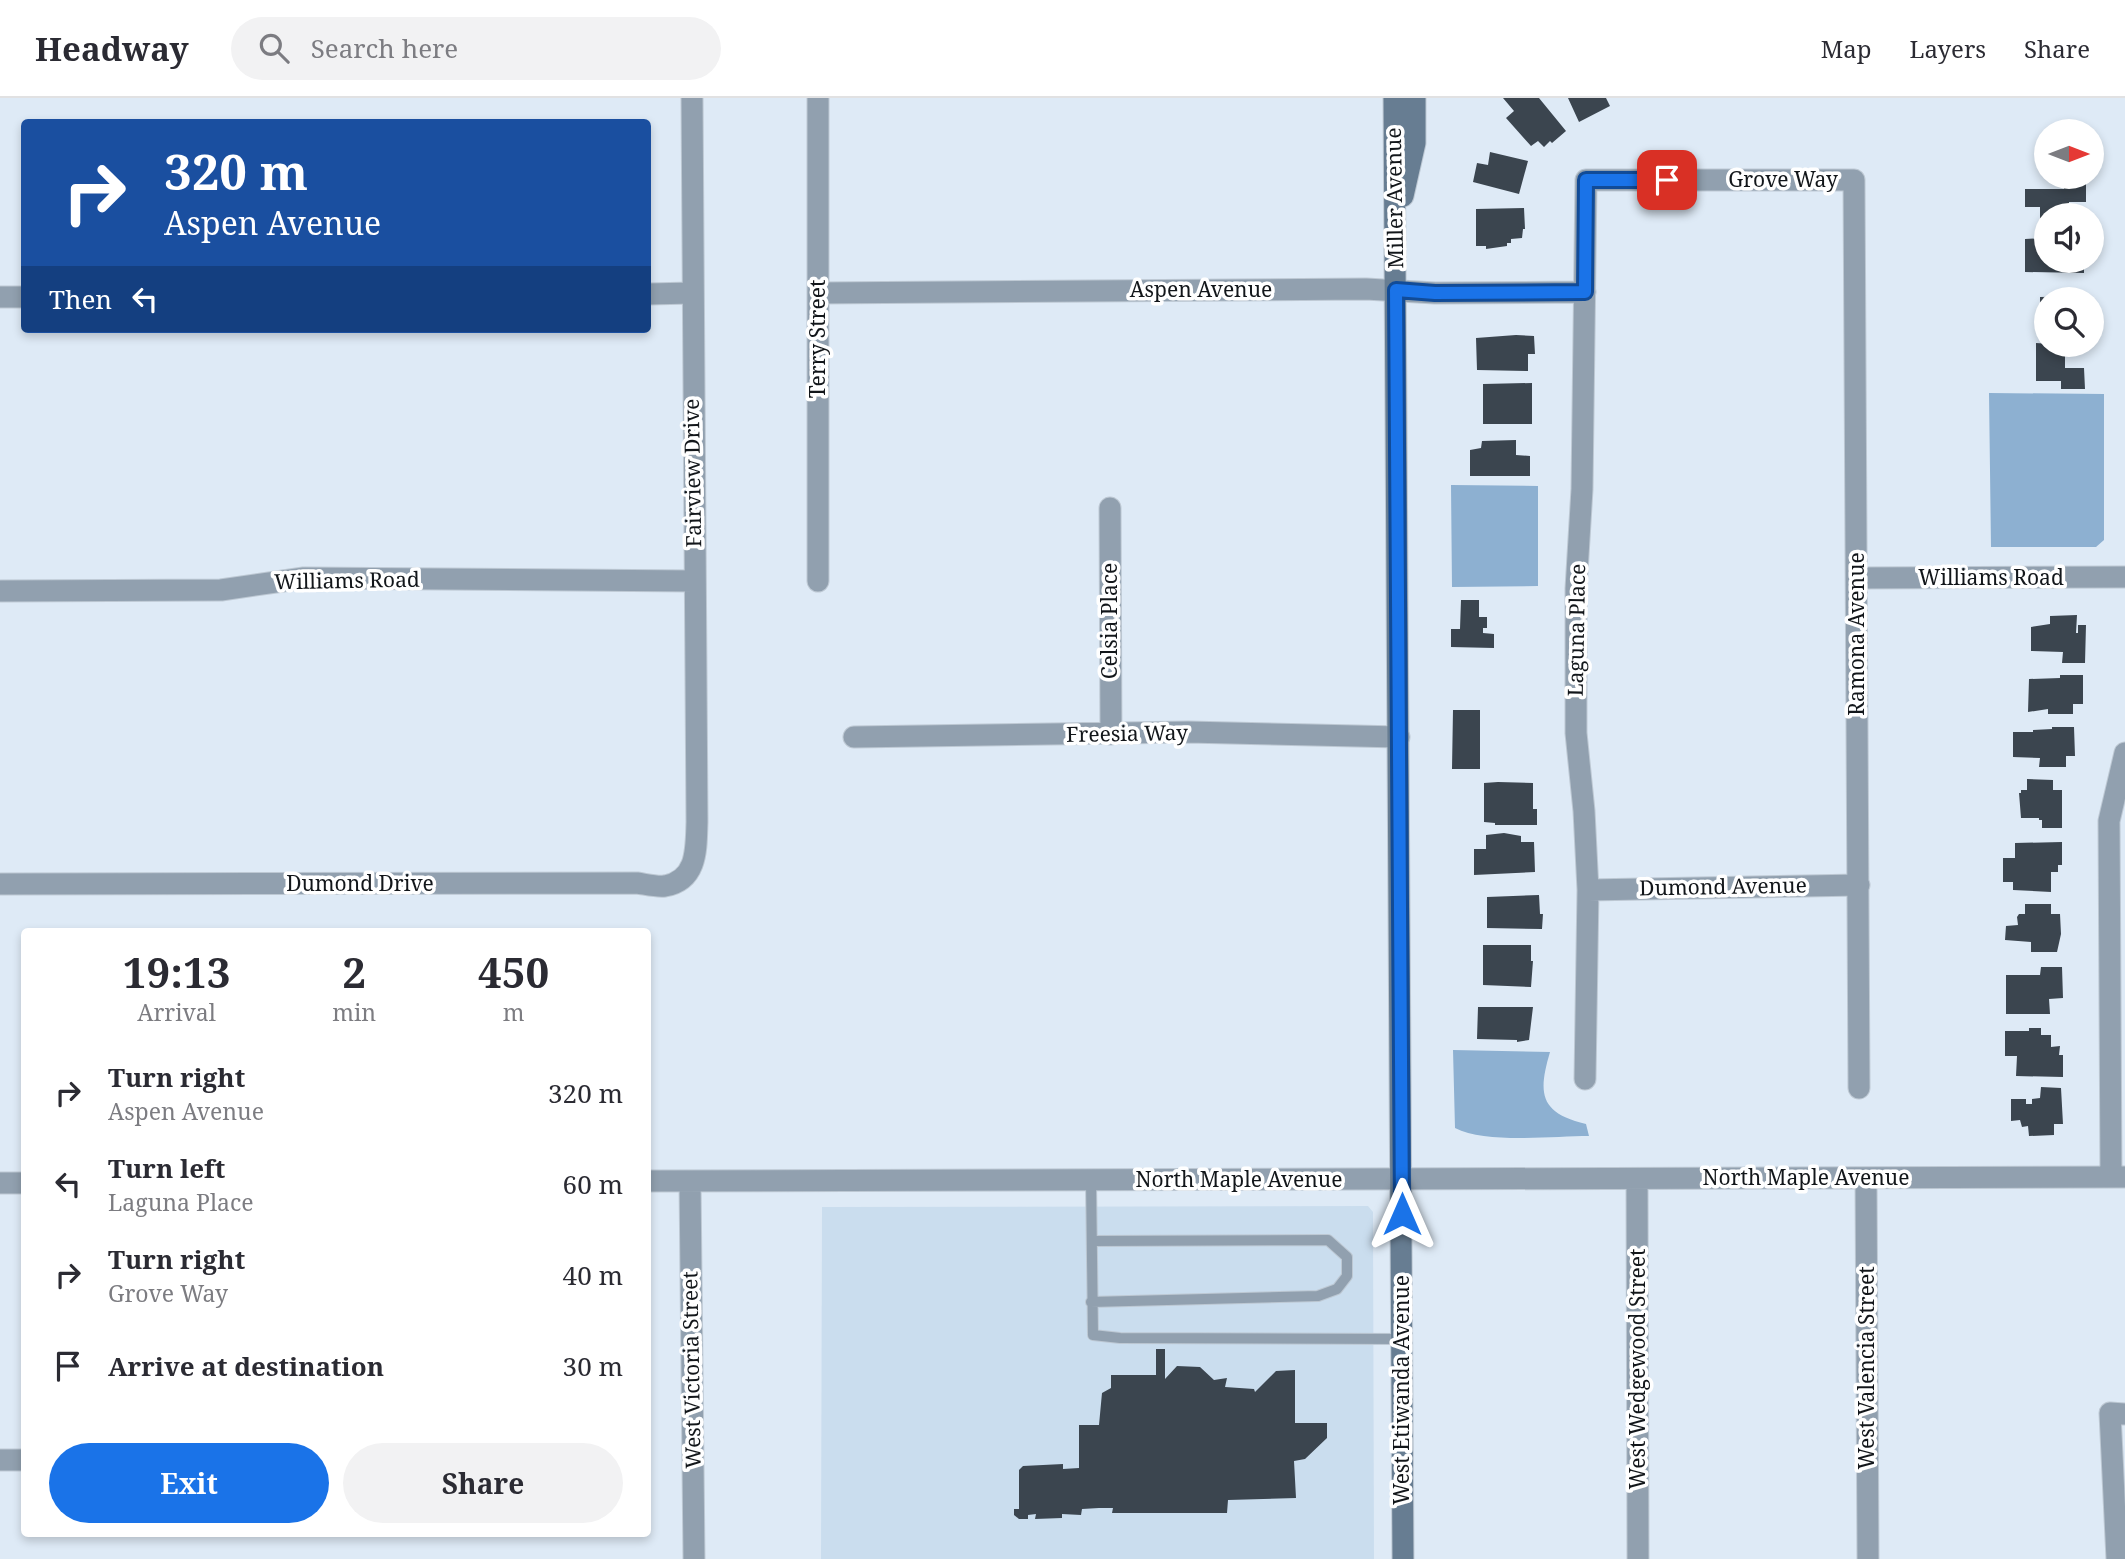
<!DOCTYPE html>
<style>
body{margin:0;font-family:"Noto Serif",serif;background:#f2f2f3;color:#2b2b33;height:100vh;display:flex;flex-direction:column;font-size:26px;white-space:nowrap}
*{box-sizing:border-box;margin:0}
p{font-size:23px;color:#7c7c81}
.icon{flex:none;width:38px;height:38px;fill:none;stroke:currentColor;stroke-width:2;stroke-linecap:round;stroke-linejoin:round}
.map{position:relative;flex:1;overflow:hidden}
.details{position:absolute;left:21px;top:830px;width:630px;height:609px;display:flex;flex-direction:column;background:#fff;border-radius:7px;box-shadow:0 4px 10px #0003}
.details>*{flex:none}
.top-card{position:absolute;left:21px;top:21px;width:630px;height:214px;border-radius:7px;box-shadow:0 4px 10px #0003;background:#1a4fa0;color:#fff;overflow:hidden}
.needle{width:46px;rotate:90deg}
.buttons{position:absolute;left:2034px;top:21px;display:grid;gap:14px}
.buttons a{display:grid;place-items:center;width:70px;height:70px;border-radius:50%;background:#fff;box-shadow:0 4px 10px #0003;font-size:35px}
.pin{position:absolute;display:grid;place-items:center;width:60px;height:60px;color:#fff;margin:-30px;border-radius:14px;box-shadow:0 4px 10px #0006}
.me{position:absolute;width:77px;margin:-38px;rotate:0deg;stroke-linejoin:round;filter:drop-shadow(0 0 5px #0008)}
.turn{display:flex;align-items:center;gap:24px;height:147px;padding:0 28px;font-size:32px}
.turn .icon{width:91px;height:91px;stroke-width:2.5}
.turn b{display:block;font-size:49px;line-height:60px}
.then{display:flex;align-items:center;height:66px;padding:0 28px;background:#0003;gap:14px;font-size:26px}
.eta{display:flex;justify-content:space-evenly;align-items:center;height:119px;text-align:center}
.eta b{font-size:42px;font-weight:700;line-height:49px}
.cta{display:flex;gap:14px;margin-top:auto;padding:14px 28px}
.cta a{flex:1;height:80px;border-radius:42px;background:#1a73e8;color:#fff;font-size:28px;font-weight:700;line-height:80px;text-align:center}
.cta a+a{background:#f2f2f3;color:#2b2b33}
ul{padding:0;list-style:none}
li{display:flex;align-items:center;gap:21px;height:91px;padding:0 28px}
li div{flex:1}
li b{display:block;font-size:26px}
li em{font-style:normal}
header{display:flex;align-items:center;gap:42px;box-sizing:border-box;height:98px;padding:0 35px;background:#fff;border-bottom:2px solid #e1e1e2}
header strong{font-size:33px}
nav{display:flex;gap:38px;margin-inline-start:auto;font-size:24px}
.search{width:490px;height:63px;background:#f2f2f3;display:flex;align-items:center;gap:18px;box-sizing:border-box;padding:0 24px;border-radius:38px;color:#7c7c81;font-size:26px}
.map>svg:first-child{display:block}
.built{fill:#caddee}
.water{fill:#8db0d1}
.building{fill:#3b454f}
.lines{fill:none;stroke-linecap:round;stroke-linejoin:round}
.lane-casing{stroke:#bdc8d3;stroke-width:12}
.street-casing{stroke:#bdc8d3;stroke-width:23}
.secondary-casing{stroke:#bdc8d3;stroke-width:23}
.lane{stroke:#91a0af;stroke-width:10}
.street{stroke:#91a0af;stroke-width:21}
.secondary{stroke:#677d92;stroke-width:21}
.route-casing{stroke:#114b97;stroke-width:18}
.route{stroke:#1a73e8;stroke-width:12}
.labels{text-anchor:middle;stroke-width:7;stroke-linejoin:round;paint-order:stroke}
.street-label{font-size:21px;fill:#12161a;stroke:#fff}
</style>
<header>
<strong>Headway</strong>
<div class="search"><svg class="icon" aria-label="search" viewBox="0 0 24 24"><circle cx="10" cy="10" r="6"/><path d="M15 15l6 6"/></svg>Search here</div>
<nav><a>Map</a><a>Layers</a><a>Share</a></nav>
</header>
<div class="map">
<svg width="2125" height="1461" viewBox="0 0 2125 1461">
<rect width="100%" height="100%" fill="#deeaf6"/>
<!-- built -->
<path class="built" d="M 1368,1108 L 1373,1114 L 1374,1461 L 821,1461 L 822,1109 Z"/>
<!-- water -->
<path class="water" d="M 1989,295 L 2104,296 L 2104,442 L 2096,449 L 1991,449 Z
M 1451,387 L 1538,388 L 1538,488 L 1452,489 Z
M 1453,952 L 1550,954 C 1538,995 1539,1015 1586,1026 L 1589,1038 C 1552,1038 1486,1046 1455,1030 Z"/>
<!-- building -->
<path class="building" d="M 1503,0 L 1539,0 L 1566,33 L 1552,45 L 1550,43 L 1544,49 L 1538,43 L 1531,48 L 1506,20 L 1514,13 Z
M 1568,0 L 1606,0 L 1610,8 L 1579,24 Z
M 2091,45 L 2096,45 L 2097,71 L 2091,71 Z
M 2046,52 L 2046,69 L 2038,70 L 2043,53 Z
M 1490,54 L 1528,63 L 1519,96 L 1473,84 L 1477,65 L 1488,67 Z
M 2064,82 L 2086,82 L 2086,104 L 2069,104 L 2069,117 L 2046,117 L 2046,129 L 2040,129 L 2040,109 L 2025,109 L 2025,91 L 2064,91 Z
M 1524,110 L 1525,131 L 1523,131 L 1522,140 L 1511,141 L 1511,145 L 1507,145 L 1507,148 L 1486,151 L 1486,148 L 1476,148 L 1476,111 Z
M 2046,140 L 2046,163 L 2084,163 L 2084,175 L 2025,174 L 2025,141 Z
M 2084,198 L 2084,201 L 2046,201 L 2046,234 L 2040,234 L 2040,199 Z
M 1516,237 L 1534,238 L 1535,256 L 1528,256 L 1528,273 L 1477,272 L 1476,240 Z
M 2036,245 L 2065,247 L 2065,270 L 2084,270 L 2085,291 L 2061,291 L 2061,283 L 2036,283 Z
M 1532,285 L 1532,326 L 1483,326 L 1483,286 Z
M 1516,342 L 1516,357 L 1530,358 L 1530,378 L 1470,378 L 1470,352 L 1481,350 L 1482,343 Z
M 1461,502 L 1479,502 L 1479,519 L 1487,519 L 1487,530 L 1483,530 L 1483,535 L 1494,536 L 1494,550 L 1451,549 L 1451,531 L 1460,531 Z
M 2077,517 L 2076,535 L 2078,535 L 2078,527 L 2086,527 L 2085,565 L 2062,565 L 2063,554 L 2031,553 L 2031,529 L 2050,526 L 2050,518 Z
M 2060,577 L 2083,577 L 2083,606 L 2073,606 L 2073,616 L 2048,616 L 2048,611 L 2028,614 L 2029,581 L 2060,580 Z
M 1453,612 L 1480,612 L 1480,671 L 1452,671 Z
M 2052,629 L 2074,629 L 2075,658 L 2066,658 L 2066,669 L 2039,669 L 2040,660 L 2013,659 L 2013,634 L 2033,634 L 2033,632 L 2052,631 Z
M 2027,681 L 2053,682 L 2053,692 L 2062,692 L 2062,730 L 2042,730 L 2042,722 L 2039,722 L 2039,720 L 2021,720 L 2019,695 L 2021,695 L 2021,692 L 2027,692 Z
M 1498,684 L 1533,685 L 1533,711 L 1537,711 L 1537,727 L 1495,727 L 1495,725 L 1484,724 L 1484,685 Z
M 1504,735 L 1521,738 L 1521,744 L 1534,744 L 1535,774 L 1474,777 L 1474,751 L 1486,751 L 1486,737 Z
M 2062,744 L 2062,767 L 2058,767 L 2058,774 L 2051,774 L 2051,794 L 2013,792 L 2013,784 L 2003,784 L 2003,760 L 2015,760 L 2015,745 Z
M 1539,797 L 1540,816 L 1543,816 L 1542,831 L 1487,830 L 1487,799 Z
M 2025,806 L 2051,806 L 2051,816 L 2060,816 L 2061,836 L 2057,854 L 2031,854 L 2031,844 L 2005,842 L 2006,828 L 2018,827 L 2017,819 L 2019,816 L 2025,816 Z
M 1483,847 L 1531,847 L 1531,863 L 1533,863 L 1531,889 L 1483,887 Z
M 2041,869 L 2062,869 L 2063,900 L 2049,901 L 2050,916 L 2006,916 L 2006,877 L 2040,877 Z
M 1478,909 L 1533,909 L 1529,942 L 1517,944 L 1517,942 L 1477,941 Z
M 2029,930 L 2041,930 L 2041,937 L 2051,937 L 2051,949 L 2060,948 L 2059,957 L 2063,957 L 2063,979 L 2016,978 L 2017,958 L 2005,958 L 2005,933 L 2029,933 Z
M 2041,989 L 2061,990 L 2063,1026 L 2054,1026 L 2054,1037 L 2029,1038 L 2028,1028 L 2022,1029 L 2020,1022 L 2011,1023 L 2011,1001 L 2026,1001 L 2026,1006 L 2032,1006 L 2032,1001 L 2040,1000 Z
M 1156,1251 L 1165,1251 L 1165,1281 L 1177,1268 L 1200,1269 L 1214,1282 L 1227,1280 L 1225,1289 L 1254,1291 L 1255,1294 L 1276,1273 L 1295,1272 L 1295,1325 L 1327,1325 L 1327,1340 L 1305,1361 L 1294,1363 L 1296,1400 L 1228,1402 L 1227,1415 L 1112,1415 L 1113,1410 L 1099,1410 L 1082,1411 L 1081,1417 L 1062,1416 L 1062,1420 L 1035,1421 L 1036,1416 L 1028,1417 L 1028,1421 L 1019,1421 L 1014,1417 L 1014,1411 L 1019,1411 L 1019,1372 L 1023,1368 L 1063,1366 L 1063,1371 L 1079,1370 L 1079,1327 L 1099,1327 L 1102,1295 L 1111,1290 L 1111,1277 L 1156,1277 Z"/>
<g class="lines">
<!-- lane casing -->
<g class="lane-casing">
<path id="lane" d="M 1091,1082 L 1093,1237 L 1120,1240 L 1402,1241
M 1091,1204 L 1318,1198 L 1337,1191 L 1347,1178 L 1347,1159 L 1328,1142 L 1093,1143"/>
</g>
<!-- street casing -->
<g class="street-casing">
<path id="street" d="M 818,195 L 1366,191 L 1435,195 L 1585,194
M 648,196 L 692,195
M 0,199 L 24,199
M 1110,410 L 1111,636
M 1857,480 L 2125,479
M 818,483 L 818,0
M 0,493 L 221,492 L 304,480 L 694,483
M 854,639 L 1188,634 L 1399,639
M 0,786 L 637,785 C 645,786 656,789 665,788 C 698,782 696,750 697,724 L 692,0
M 1588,792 L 1859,787
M 1585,981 L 1588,792 L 1584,713 L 1576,635 L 1576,491 L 1582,391 L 1586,82 L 1854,82 L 1859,990
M 2111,1079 L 2109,723 L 2125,655
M 1866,1080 L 1868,1461
M 1637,1081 L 1638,1461
M 648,1083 L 2125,1079
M 690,1083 L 694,1461
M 0,1085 L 24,1085
M 0,1362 L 24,1362
M 2117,1461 L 2110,1315 L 2125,1316"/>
</g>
<!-- secondary casing -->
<g class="secondary-casing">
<path id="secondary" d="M 1394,0 L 1403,1461
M 1403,98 L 1415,45 L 1415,0"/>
</g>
<!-- lane -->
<use href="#lane" class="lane"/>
<!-- street -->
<use href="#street" class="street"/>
<!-- secondary -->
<use href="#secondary" class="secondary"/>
</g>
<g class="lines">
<!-- route casing -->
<g class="route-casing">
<path id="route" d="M 1402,1116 L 1396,192 L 1435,195 L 1585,194 L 1586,82 L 1667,82"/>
</g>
<!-- route -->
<use href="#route" class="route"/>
</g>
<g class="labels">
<!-- street labels -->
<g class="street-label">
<text x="1783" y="89">Grove Way</text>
<text transform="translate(1395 100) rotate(-91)" y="7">Miller Avenue</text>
<text x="1201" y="199">Aspen Avenue</text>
<text transform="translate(818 241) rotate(-90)" y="7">Terry Street</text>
<text transform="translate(693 375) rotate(-91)" y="7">Fairview Drive</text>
<text x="1991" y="487">Williams Road</text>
<text transform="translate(347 483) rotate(-1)" y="7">Williams Road</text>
<text transform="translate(1110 523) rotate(-90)" y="7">Celsia Place</text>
<text transform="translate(1577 532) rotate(-89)" y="7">Laguna Place</text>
<text transform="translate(1857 536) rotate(-90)" y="7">Ramona Avenue</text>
<text transform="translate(1127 636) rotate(-1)" y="7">Freesia Way</text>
<text x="360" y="793">Dumond Drive</text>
<text transform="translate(1723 789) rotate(-1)" y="7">Dumond Avenue</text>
<text x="1806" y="1087">North Maple Avenue</text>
<text x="1239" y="1089">North Maple Avenue</text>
<text transform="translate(1867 1270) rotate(-90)" y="7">West Valencia Street</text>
<text transform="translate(1638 1271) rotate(-90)" y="7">West Wedgewood Street</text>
<text transform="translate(692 1272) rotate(-91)" y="7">West Victoria Street</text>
<text transform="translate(1402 1292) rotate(-90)" y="7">West Etiwanda Avenue</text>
</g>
</g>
</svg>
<div class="buttons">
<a><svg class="needle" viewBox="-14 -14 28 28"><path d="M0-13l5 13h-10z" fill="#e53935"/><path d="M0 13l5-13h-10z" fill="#7c7c81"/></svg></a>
<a><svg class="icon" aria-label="sound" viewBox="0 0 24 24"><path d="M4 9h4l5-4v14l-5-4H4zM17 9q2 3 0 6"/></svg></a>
<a><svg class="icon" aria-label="search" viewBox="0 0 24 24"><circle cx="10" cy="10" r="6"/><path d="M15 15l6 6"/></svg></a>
</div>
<div class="pin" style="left:1667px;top:82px;background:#d93025"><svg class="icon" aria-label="arrive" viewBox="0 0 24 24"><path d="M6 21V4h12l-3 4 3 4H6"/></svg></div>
<svg class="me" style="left:1402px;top:1116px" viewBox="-20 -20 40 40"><path d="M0-17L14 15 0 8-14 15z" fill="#1a73e8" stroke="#fff" stroke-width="4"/></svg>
<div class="top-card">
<div class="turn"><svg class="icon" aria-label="right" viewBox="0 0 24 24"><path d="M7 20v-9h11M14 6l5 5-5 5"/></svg><div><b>320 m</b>Aspen Avenue</div></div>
<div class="then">Then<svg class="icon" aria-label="left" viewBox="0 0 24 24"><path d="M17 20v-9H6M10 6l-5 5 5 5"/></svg></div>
</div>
<section class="details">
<div class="eta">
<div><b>19:13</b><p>Arrival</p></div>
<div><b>2</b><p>min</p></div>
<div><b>450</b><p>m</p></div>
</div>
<ul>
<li><svg class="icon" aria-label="right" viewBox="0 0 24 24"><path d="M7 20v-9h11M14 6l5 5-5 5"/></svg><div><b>Turn right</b><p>Aspen Avenue</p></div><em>320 m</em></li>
<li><svg class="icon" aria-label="left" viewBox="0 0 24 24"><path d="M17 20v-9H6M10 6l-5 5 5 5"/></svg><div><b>Turn left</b><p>Laguna Place</p></div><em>60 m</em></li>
<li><svg class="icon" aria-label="right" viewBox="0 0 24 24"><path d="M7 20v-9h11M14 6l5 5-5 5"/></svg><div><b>Turn right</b><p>Grove Way</p></div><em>40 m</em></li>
<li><svg class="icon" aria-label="arrive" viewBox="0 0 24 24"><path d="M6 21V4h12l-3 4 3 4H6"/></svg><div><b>Arrive at destination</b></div><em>30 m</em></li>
</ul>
<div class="cta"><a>Exit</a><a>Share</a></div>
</section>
</div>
